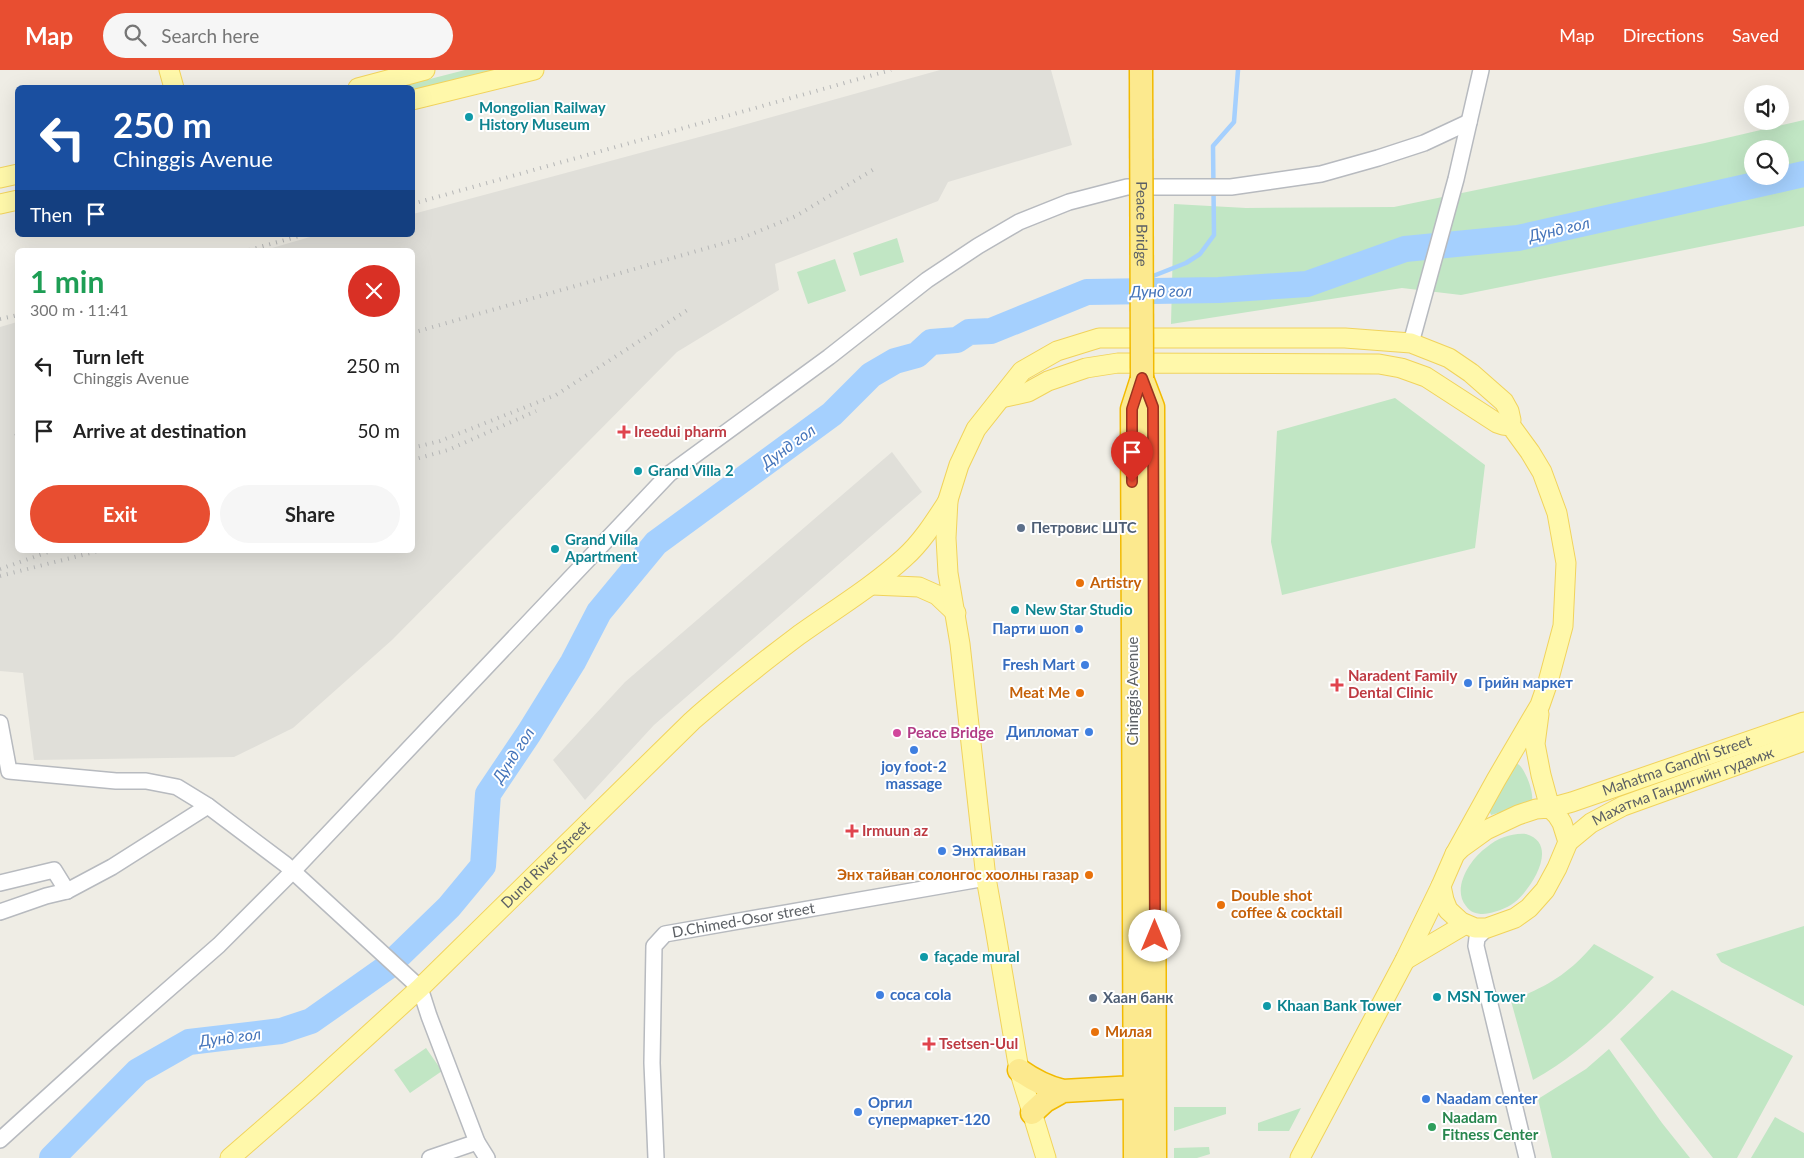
<!DOCTYPE html>
<meta charset="utf-8">
<style>
body{margin:0;font-family:Lato,sans-serif;background:#f6f6f6;color:#222;height:100vh;display:flex;flex-direction:column;font-size:19px;white-space:nowrap}
*{box-sizing:border-box;margin:0}
p{font-size:16px;color:#767676}
.icon{flex:none;width:28px;height:28px;fill:none;stroke:currentColor;stroke-width:2;stroke-linecap:round;stroke-linejoin:round}
.map{position:relative;flex:1;overflow:hidden}
.sheet{position:absolute;left:15px;top:178px;width:400px;height:305px;display:flex;flex-direction:column;background:#fff;border-radius:8px;box-shadow:0 5px 20px #0002}
.sheet>*{flex:none}
.hud{position:absolute;left:15px;top:15px;width:400px;height:152px;border-radius:8px;box-shadow:0 5px 20px #0002;background:#1a4fa0;color:#fff;overflow:hidden}
.controls{position:absolute;left:1744px;top:15px;display:grid;gap:10px}
.controls a{display:grid;place-items:center;width:45px;height:45px;border-radius:50%;background:#fff;box-shadow:0 5px 20px #0002;font-size:25px}
.pin{position:absolute;display:grid;place-items:center;width:42px;height:42px;color:#fff;margin:-51px -21px;border-radius:50% 50% 50% 0;rotate:-45deg;box-shadow:0 0 5px #0007}
.pin .icon{rotate:45deg}
.me{position:absolute;width:55px;margin:-28px;rotate:0deg;stroke-linejoin:round;filter:drop-shadow(0 0 4px #0008)}
.turn{display:flex;align-items:center;gap:18px;height:105px;padding:0 15px;font-size:22px}
.turn .icon{width:65px;height:65px;stroke-width:2.5}
.turn b{display:block;font-size:35px;line-height:42px}
.then{display:flex;align-items:center;height:48px;padding:0 15px;background:#0003;gap:10px;font-size:19px}
.round{display:grid;place-items:center;flex:none;width:52px;height:52px;border-radius:26px;background:#f6f6f6}
.overview{display:flex;align-items:center;justify-content:space-between;height:85px;padding:0 15px}
h1{font-size:30px;font-weight:700;line-height:38px;color:#1e9e55}
.button{display:flex;gap:10px;margin-top:auto;padding:10px 15px}
.button a{flex:1;height:58px;border-radius:30px;background:#e84e31;color:#fff;font-size:20px;font-weight:700;line-height:58px;text-align:center}
.button a+a{background:#f6f6f6;color:#222}
ul{padding:0;list-style:none}
li{display:flex;align-items:center;gap:15px;height:65px;padding:0 15px}
li div{flex:1}
li b{display:block;font-size:19px}
li em{font-style:normal}
header{display:flex;align-items:center;gap:30px;box-sizing:border-box;height:70px;padding:0 25px;background:#e84e31;color:#fff}
header strong{font-size:24px}
nav{display:flex;gap:28px;margin-inline-start:auto;font-size:18px}
.search{width:350px;height:45px;background:#f6f6f6;display:flex;align-items:center;gap:12px;box-sizing:border-box;padding:0 18px;border-radius:28px;color:#767676;font-size:19px}
.map>svg:first-child{display:block}
.industrial{fill:#e0dfd9}
.green{fill:#c1e6c4;fill-rule:evenodd}
.lines{fill:none;stroke-linecap:round;stroke-linejoin:round}
.stream{stroke:#a5d0fe;stroke-width:4.5}
.river{stroke:#a5d0fe;stroke-width:26}
.minor-casing{stroke:#b7babf;stroke-width:18}
.major-casing{stroke:#f1d35c;stroke-width:21}
.highway-casing{stroke:#f2ba01;stroke-width:25}
.minor{stroke:#fff;stroke-width:15}
.major{stroke:#fff8aa;stroke-width:19}
.highway{stroke:#fce98e;stroke-width:22}
.rail{stroke:#b5b6b6;stroke-width:4;stroke-dasharray:1 6;stroke-linecap:butt}
.highway-bridge-casing{stroke:#f2ba01;stroke-width:25;stroke-linecap:butt}
.highway-bridge{stroke:#fce98e;stroke-width:22}
.route-casing{stroke:#973320;stroke-width:12}
.route{stroke:#e84e31;stroke-width:9}
.culture-dot{fill:#0f9aa8;stroke:#fff;stroke-width:2}
.health-dot{fill:#e0444e;stroke:#fff;stroke-width:2}
.service-dot{fill:#5c6f8a;stroke:#fff;stroke-width:2}
.food-dot{fill:#e8710a;stroke:#fff;stroke-width:2}
.shop-dot{fill:#3f7fe0;stroke:#fff;stroke-width:2}
.hotel-dot{fill:#d1479c;stroke:#fff;stroke-width:2}
.leisure-dot{fill:#2e9e5b;stroke:#fff;stroke-width:2}
.labels{text-anchor:middle;stroke-width:4;stroke-linejoin:round;paint-order:stroke}
.culture-label{font-size:15px;font-weight:bold;fill:#0d838f;stroke:#fff;text-anchor:start}
.street-label{font-size:15px;fill:#5c6065;stroke:#fff}
.health-label{font-size:15px;font-weight:bold;fill:#be3a42;stroke:#fff;text-anchor:start}
.service-label{font-size:15px;font-weight:bold;fill:#4e5e75;stroke:#fff;text-anchor:start}
.food-label{font-size:15px;font-weight:bold;fill:#c56008;stroke:#fff;text-anchor:start}
.shop-label{font-size:15px;font-weight:bold;fill:#366cbe;stroke:#fff;text-anchor:start}
.hotel-label{font-size:15px;font-weight:bold;fill:#b23c85;stroke:#fff;text-anchor:start}
.leisure-label{font-size:15px;font-weight:bold;fill:#27864d;stroke:#fff;text-anchor:start}
.water-label{font-size:16px;font-style:italic;fill:#4474ba;stroke:#fff}
</style>
<header>
<strong>Map</strong>
<div class="search"><svg class="icon" aria-label="search" viewBox="0 0 24 24"><circle cx="10" cy="10" r="6"/><path d="M15 15l6 6"/></svg>Search here</div>
<nav><a>Map</a><a>Directions</a><a>Saved</a></nav>
</header>
<div class="map">
<svg width="1804" height="1088" viewBox="0 0 1804 1088">
<rect width="100%" height="100%" fill="#efede5"/>
<!-- industrial -->
<path class="industrial" d="M 940,0 L 1051,0 L 1072,75 L 948,112 L 938,131 L 775,194 L 779,220 L 677,282 L 392,570 L 293,658 L 234,687 L 34,690 L 23,603 L 0,601 L 0,257 L 17,252 L 18,480 L 412,480 L 412,180 L 265,180 L 317,165 L 412,165 L 413,144 L 729,59 Z
M 892,382 L 922,422 L 654,655 L 585,730 L 553,690 L 625,612 Z"/>
<!-- green -->
<path class="green" d="M 465,0 L 494,0 L 413,20 L 412,18 L 395,18 Z
M 1804,50 L 1804,156 L 1461,225 L 1402,218 L 1171,254 L 1174,134 L 1246,138 L 1394,137 L 1705,73 ZM 1752,79 L 1780,79 L 1780,106 L 1752,106 Z
M 897,168 L 904,192 L 860,206 L 853,183 Z
M 835,189 L 846,221 L 808,234 L 797,202 Z
M 1395,328 L 1485,395 L 1475,478 L 1282,525 L 1271,472 L 1277,361 Z
M 1516,693 C 1524,695 1534,722 1532,730 L 1526,735 L 1491,745 L 1489,740 Z
M 1526,764 C 1560,774 1532,818 1515,832 C 1506,839 1494,843 1483,844 C 1476,844 1470,842 1466,836 C 1451,818 1471,788 1487,777 C 1498,768 1512,763 1526,764 Z
M 1804,856 L 1804,936 L 1721,892 L 1716,884 Z
M 1594,874 L 1654,907 C 1618,946 1579,985 1533,1010 L 1511,931 C 1547,916 1568,905 1594,874 Z
M 1672,920 L 1793,986 L 1737,1088 L 1713,1088 L 1620,969 Z
M 426,978 L 442,1001 L 410,1023 L 394,1000 Z
M 1609,979 L 1662,1053 L 1690,1088 L 1552,1088 L 1538,1029 L 1586,999 Z
M 1174,1037 L 1226,1037 L 1226,1044 L 1174,1061 Z
M 1301,1038 L 1289,1061 L 1258,1061 L 1258,1053 Z
M 1775,1047 L 1804,1063 L 1804,1088 L 1751,1088 Z
M 1209,1077 L 1210,1084 L 1197,1088 L 1174,1088 L 1174,1078 Z"/>
<g class="lines">
<!-- stream -->
<path class="stream" d="M 1148,208 L 1186,193 L 1200,184 L 1214,165 L 1213,76 L 1234,52 L 1238,0
M 1111,221 L 1136,212"/>
<!-- river -->
<path class="river" d="M 52,1088 L 138,1001 L 189,972 L 281,961 L 311,951 L 386,898 L 449,837 L 483,796 L 488,724 L 529,663 L 573,592 L 599,542 L 656,473 L 832,344 L 871,305 L 895,291 L 917,285 L 931,272 L 957,270 L 969,262 L 991,261 L 1087,222 L 1219,220 L 1307,214 L 1405,179 L 1518,168 L 1804,104"/>
<!-- minor casing -->
<g class="minor-casing">
<g id="minor">
<path d="M 1411,273 L 1456,109 L 1481,0"/>
<path d="M 0,653 L 9,701 L 116,711 L 146,711 L 177,717 L 208,736 L 285,794 L 420,918 L 429,946 L 477,1072 L 487,1088"/>
<path d="M 0,813 L 54,800 L 67,821"/>
<path d="M 0,842 L 46,826 L 67,821 L 112,797 L 208,736"/>
<path d="M 1487,858 L 1477,868 L 1476,876 L 1527,1088"/>
<path d="M 0,1070 L 107,973 L 219,875 L 293,801 L 669,404 L 829,287 L 927,210 L 978,176 L 1019,152 L 1069,132 L 1127,117 L 1231,117 L 1321,104 L 1378,88 L 1424,73 L 1469,52"/>
<path d="M 430,1088 L 477,1072"/>
<path id="s1" d="M 656,1088 L 652,993 L 654,876 L 665,864 L 986,808"/>
</g>
</g>
<!-- major casing -->
<g class="major-casing">
<g id="major">
<path d="M 169,0 L 174,18"/>
<path d="M 358,18 L 425,0"/>
<path d="M 412,30 L 534,0"/>
<path d="M 0,108 L 18,104"/>
<path d="M 0,134 L 18,130"/>
<path d="M 1001,328 L 1028,322 L 1048,311 L 1086,298 L 1118,293 L 1379,294 L 1401,298 L 1426,307 L 1497,353 L 1503,355 L 1511,356 L 1530,382 L 1542,402 L 1557,443 L 1566,493 L 1563,556 L 1548,612 L 1540,635 L 1496,710 L 1455,784"/>
<path d="M 872,515 L 919,517 L 937,525 L 956,543"/>
<path id="s2" d="M 1539,644 L 1535,674 L 1541,705 L 1550,738 L 1557,745 L 1562,753 L 1568,772 L 1557,798 L 1545,820 L 1529,838 L 1515,848 L 1487,858 L 1475,858 L 1461,852 L 1448,840 L 1444,830 L 1441,816 L 1455,784 L 1461,778 L 1486,760 L 1518,745 L 1536,739 L 1550,738 L 1572,732 L 1804,652"/>
<path id="s3" d="M 1568,772 L 1591,753 L 1623,736 L 1804,671"/>
<path d="M 1405,890 L 1464,855"/>
<path id="s4" d="M 230,1088 L 308,1020 L 420,918 L 692,651 C 726,621 762,593 799,565 C 834,540 872,517 904,488 C 922,472 935,451 948,431"/>
<path d="M 1046,1088 L 1019,1000 L 995,858 L 986,808 L 960,574 L 948,503 L 946,468 L 948,430 L 959,395 L 976,359 L 1022,301 L 1057,281 L 1099,268 L 1345,268 L 1411,273 L 1449,288 L 1471,303 L 1504,332 L 1509,341 L 1511,350 L 1509,354"/>
<path d="M 1300,1088 L 1405,890 L 1441,816"/>
</g>
</g>
<!-- highway casing -->
<g class="highway-casing">
<path id="highway" d="M 1142,308 L 1153,337 L 1155,1088
M 1019,1000 C 1033,1010 1046,1017 1063,1021
M 1032,1043 L 1045,1031 L 1063,1021 L 1134,1017
M 1135,1088 L 1132,339 L 1142,308"/>
</g>
<!-- minor -->
<use href="#minor" class="minor"/>
<!-- major -->
<use href="#major" class="major"/>
<!-- highway -->
<use href="#highway" class="highway"/>
<!-- rail -->
<path class="rail" d="M 412,134 L 891,0
M 249,180 L 303,165
M 0,249 L 18,245
M 412,263 L 742,168 L 796,146 L 876,98
M 15,366 L 18,365
M 412,378 L 440,371 L 556,325 L 689,239
M 412,390 L 448,380 L 536,341
M 0,499 L 54,480
M 0,506 L 102,480"/>
<!-- highway-bridge casing -->
<g class="highway-bridge-casing">
<g id="highway-bridge">
<path id="s5" d="M 1141,0 L 1142,308"/>
</g>
</g>
<!-- highway-bridge -->
<use href="#highway-bridge" class="highway-bridge"/>
</g>
<g class="lines">
<!-- route casing -->
<g class="route-casing">
<path id="route" d="M 1132,412 L 1132,339 L 1142,308 L 1153,337 L 1155,866"/>
</g>
<!-- route -->
<use href="#route" class="route"/>
</g>
<!-- markers -->
<g class="culture-dot">
<circle cx="469" cy="47" r="5"/>
<circle cx="638" cy="401" r="5"/>
<circle cx="555" cy="479" r="5"/>
<circle cx="1015" cy="540" r="5"/>
<circle cx="924" cy="887" r="5"/>
<circle cx="1437" cy="927" r="5"/>
<circle cx="1267" cy="936" r="5"/>
</g>
<g class="health-dot">
<path d="M621.5 354.5h5v5h5v5h-5v5h-5v-5h-5v-5h5z"/>
<path d="M1334.5 607.5h5v5h5v5h-5v5h-5v-5h-5v-5h5z"/>
<path d="M849.5 753.5h5v5h5v5h-5v5h-5v-5h-5v-5h5z"/>
<path d="M926.5 966.5h5v5h5v5h-5v5h-5v-5h-5v-5h5z"/>
</g>
<g class="service-dot">
<circle cx="1021" cy="458" r="5"/>
<circle cx="1093" cy="928" r="5"/>
</g>
<g class="food-dot">
<circle cx="1080" cy="513" r="5"/>
<circle cx="1080" cy="623" r="5"/>
<circle cx="1089" cy="805" r="5"/>
<circle cx="1221" cy="835" r="5"/>
<circle cx="1095" cy="962" r="5"/>
</g>
<g class="shop-dot">
<circle cx="1079" cy="559" r="5"/>
<circle cx="1085" cy="595" r="5"/>
<circle cx="1468" cy="613" r="5"/>
<circle cx="1089" cy="662" r="5"/>
<circle cx="914" cy="680" r="5"/>
<circle cx="942" cy="781" r="5"/>
<circle cx="880" cy="925" r="5"/>
<circle cx="1426" cy="1029" r="5"/>
<circle cx="858" cy="1042" r="5"/>
</g>
<circle class="hotel-dot" cx="897" cy="663" r="5"/>
<circle class="leisure-dot" cx="1432" cy="1057" r="5"/>
<g class="labels">
<!-- culture labels -->
<g class="culture-label">
<text x="479" y="43">Mongolian Railway<tspan x="479" dy="17">History Museum</tspan></text>
<text x="648" y="406">Grand Villa 2</text>
<text x="565" y="475">Grand Villa<tspan x="565" dy="17">Apartment</tspan></text>
<text x="1025" y="545">New Star Studio</text>
<text x="934" y="892">façade mural</text>
<text x="1447" y="932">MSN Tower</text>
<text x="1277" y="941">Khaan Bank Tower</text>
</g>
<!-- street labels -->
<g class="street-label">
<text dy="5" stroke="none"><textPath href="#s5" startOffset="154">Peace Bridge</textPath></text>
<text transform="translate(1133 621) rotate(-90)" y="5">Chinggis Avenue</text>
<text dy="5" stroke="none"><textPath href="#s2" startOffset="606">Mahatma Gandhi Street</textPath></text>
<text dy="5" stroke="none"><textPath href="#s3" startOffset="129">Махатма Гандигийн гудамж</textPath></text>
<text dy="5" stroke="none"><textPath href="#s4" startOffset="431">Dund River Street</textPath></text>
<text dy="5" stroke="none"><textPath href="#s1" startOffset="308">D.Chimed-Osor street</textPath></text>
</g>
<!-- health labels -->
<g class="health-label">
<text x="634" y="367">Ireedui pharm</text>
<text x="1348" y="611">Naradent Family<tspan x="1348" dy="17">Dental Clinic</tspan></text>
<text x="862" y="766">Irmuun az</text>
<text x="939" y="979">Tsetsen-Uul</text>
</g>
<!-- service labels -->
<g class="service-label">
<text x="1031" y="463">Петровис ШТС</text>
<text x="1103" y="933">Хаан банк</text>
</g>
<!-- food labels -->
<g class="food-label">
<text x="1090" y="518">Artistry</text>
<text x="1070" y="628" text-anchor="end">Meat Me</text>
<text x="1079" y="810" text-anchor="end">Энх тайван солонгос хоолны газар</text>
<text x="1231" y="831">Double shot<tspan x="1231" dy="17">coffee &amp; cocktail</tspan></text>
<text x="1105" y="967">Милая</text>
</g>
<!-- shop labels -->
<g class="shop-label">
<text x="1069" y="564" text-anchor="end">Парти шоп</text>
<text x="1075" y="600" text-anchor="end">Fresh Mart</text>
<text x="1478" y="618">Грийн маркет</text>
<text x="1079" y="667" text-anchor="end">Дипломат</text>
<text x="914" y="702" text-anchor="middle">joy foot-2<tspan x="914" dy="17">massage</tspan></text>
<text x="952" y="786">Энхтайван</text>
<text x="890" y="930">coca cola</text>
<text x="1436" y="1034">Naadam center</text>
<text x="868" y="1038">Оргил<tspan x="868" dy="17">супермаркет-120</tspan></text>
</g>
<!-- hotel labels -->
<g class="hotel-label">
<text x="907" y="668">Peace Bridge</text>
</g>
<!-- leisure labels -->
<g class="leisure-label">
<text x="1442" y="1053">Naadam<tspan x="1442" dy="17">Fitness Center</tspan></text>
</g>
<!-- water labels -->
<g class="water-label">
<text transform="translate(1559 159) rotate(-13)" y="6">Дунд гол</text>
<text transform="translate(1161 221) rotate(-1)" y="6">Дунд гол</text>
<text transform="translate(788 376) rotate(-36)" y="6">Дунд гол</text>
<text transform="translate(513 685) rotate(-57)" y="6">Дунд гол</text>
<text transform="translate(230 967) rotate(-7)" y="6">Дунд гол</text>
</g>
</g>
</svg>
<div class="controls">
<a><svg class="icon" aria-label="sound" viewBox="0 0 24 24"><path d="M4 9h4l5-4v14l-5-4H4zM17 9q2 3 0 6"/></svg></a>
<a><svg class="icon" aria-label="search" viewBox="0 0 24 24"><circle cx="10" cy="10" r="6"/><path d="M15 15l6 6"/></svg></a>
</div>
<div class="pin" style="left:1132px;top:412px;background:#d93025"><svg class="icon" aria-label="arrive" viewBox="0 0 24 24"><path d="M6 21V4h12l-3 4 3 4H6"/></svg></div>
<svg class="me" style="left:1155px;top:866px" viewBox="-20 -20 40 40"><circle r="19" fill="#fff"/><path d="M0-13L10 11 0 6-10 11z" fill="#e84e31"/></svg>
<div class="hud">
<div class="turn"><svg class="icon" aria-label="left" viewBox="0 0 24 24"><path d="M17 20v-9H6M10 6l-5 5 5 5"/></svg><div><b>250 m</b>Chinggis Avenue</div></div>
<div class="then">Then<svg class="icon" aria-label="arrive" viewBox="0 0 24 24"><path d="M6 21V4h12l-3 4 3 4H6"/></svg></div>
</div>
<section class="sheet">
<div class="overview"><div><h1>1 min</h1><p>300 m · 11:41</p></div><a class="round" style="background:#d93025;color:#fff"><svg class="icon" aria-label="close" viewBox="0 0 24 24"><path d="M6 6l12 12M18 6L6 18"/></svg></a></div>
<ul>
<li><svg class="icon" aria-label="left" viewBox="0 0 24 24"><path d="M17 20v-9H6M10 6l-5 5 5 5"/></svg><div><b>Turn left</b><p>Chinggis Avenue</p></div><em>250 m</em></li>
<li><svg class="icon" aria-label="arrive" viewBox="0 0 24 24"><path d="M6 21V4h12l-3 4 3 4H6"/></svg><div><b>Arrive at destination</b></div><em>50 m</em></li>
</ul>
<div class="button"><a>Exit</a><a>Share</a></div>
</section>
</div>
